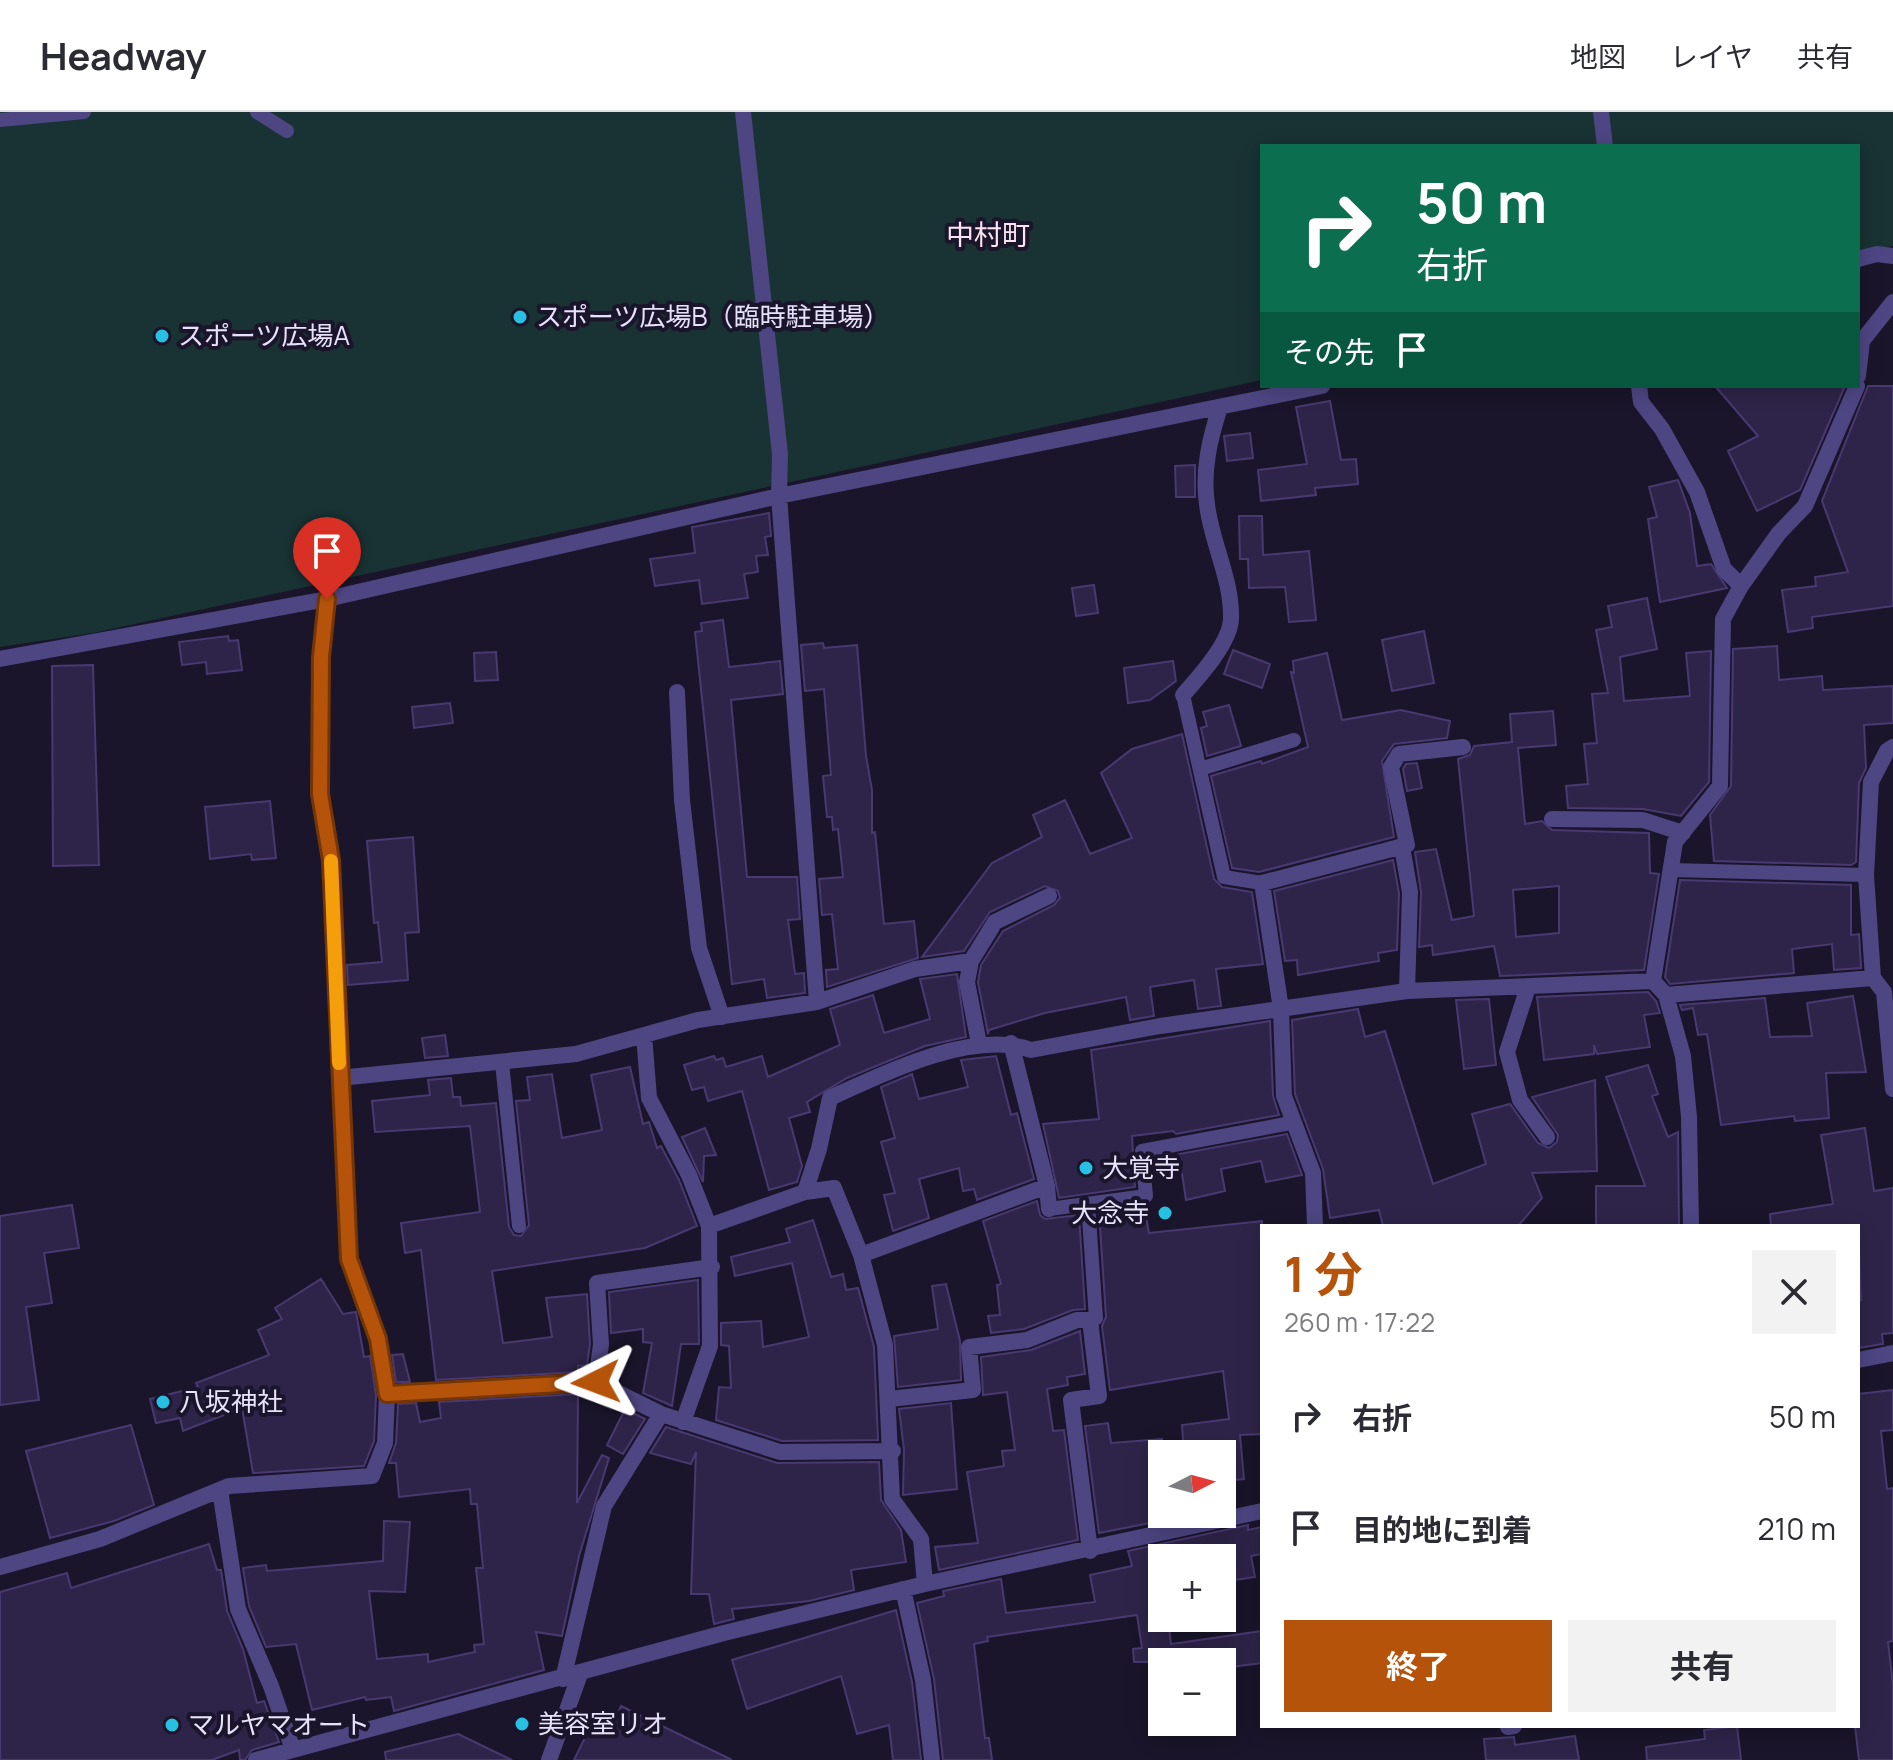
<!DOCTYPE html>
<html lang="ja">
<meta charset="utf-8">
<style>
body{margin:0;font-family:Manrope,"Noto Sans JP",sans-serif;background:#f2f2f3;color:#2b2b33;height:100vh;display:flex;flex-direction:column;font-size:30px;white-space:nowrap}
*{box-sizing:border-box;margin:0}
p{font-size:26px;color:#7c7c81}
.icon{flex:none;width:44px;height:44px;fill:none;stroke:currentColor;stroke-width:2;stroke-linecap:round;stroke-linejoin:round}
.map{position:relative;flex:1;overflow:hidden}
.drawer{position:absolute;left:1260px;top:1112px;width:600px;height:504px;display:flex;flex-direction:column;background:#fff;border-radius:0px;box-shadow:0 4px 20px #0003}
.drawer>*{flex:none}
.guide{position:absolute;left:1260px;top:32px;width:600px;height:244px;border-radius:0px;box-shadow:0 4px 20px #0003;background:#0b6e4f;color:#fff;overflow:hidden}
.needle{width:52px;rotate:84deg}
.fabs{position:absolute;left:1148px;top:1328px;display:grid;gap:16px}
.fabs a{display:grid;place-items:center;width:88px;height:88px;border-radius:0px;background:#fff;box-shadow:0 4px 20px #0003;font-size:40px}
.pin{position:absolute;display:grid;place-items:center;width:68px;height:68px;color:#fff;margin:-82px -34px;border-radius:50% 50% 50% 0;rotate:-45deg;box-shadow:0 0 8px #0007}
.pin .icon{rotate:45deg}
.me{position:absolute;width:88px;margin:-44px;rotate:267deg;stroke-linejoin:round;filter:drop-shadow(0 0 6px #0008)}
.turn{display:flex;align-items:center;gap:28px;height:168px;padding:0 24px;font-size:36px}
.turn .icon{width:104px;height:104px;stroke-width:2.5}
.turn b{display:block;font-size:56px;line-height:68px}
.then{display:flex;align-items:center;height:76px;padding:0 24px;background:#0003;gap:16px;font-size:30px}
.round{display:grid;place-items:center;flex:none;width:84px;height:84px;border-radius:0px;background:#f2f2f3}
.head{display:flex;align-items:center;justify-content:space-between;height:136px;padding:0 24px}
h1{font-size:48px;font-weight:700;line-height:60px;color:#b45309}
.cta{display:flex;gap:16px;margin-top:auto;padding:16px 24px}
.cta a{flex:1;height:92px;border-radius:0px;background:#b45309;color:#fff;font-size:32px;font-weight:700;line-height:92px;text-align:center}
.cta a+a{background:#f2f2f3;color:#2b2b33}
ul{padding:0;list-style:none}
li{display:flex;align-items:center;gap:24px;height:112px;padding:0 24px}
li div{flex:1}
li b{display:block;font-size:30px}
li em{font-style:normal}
header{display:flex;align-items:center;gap:48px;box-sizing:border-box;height:112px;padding:0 40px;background:#fff;border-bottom:2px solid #e1e1e2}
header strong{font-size:38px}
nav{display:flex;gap:44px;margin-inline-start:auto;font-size:28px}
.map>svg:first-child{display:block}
.green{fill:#193233}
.building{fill:#2e2449;stroke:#493971;stroke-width:2;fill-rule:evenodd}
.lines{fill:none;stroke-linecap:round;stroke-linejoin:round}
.lane{stroke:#4e4683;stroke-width:14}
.street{stroke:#4e4683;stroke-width:16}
.route-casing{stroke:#753606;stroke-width:20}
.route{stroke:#b45309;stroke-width:14}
.slow{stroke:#f59e0b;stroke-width:14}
.poi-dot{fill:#27c0e2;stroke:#1a152a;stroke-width:3}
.labels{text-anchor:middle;stroke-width:8;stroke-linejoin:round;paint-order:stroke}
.poi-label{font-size:26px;fill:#e7e2fb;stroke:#1a152a;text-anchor:start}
.neighbourhood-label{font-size:28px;fill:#fbe4f1;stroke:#1a152a}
</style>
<header>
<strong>Headway</strong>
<nav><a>地図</a><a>レイヤ</a><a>共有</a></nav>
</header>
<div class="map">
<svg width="1893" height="1648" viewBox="0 0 1893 1648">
<rect width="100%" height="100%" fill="#1a152a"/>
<!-- green -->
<path class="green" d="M 0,0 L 1893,0 L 1893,134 L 1858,141 L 1858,34 L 1262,34 L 1262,268 L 93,521 L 0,535 Z"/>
<!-- building -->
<path class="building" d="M 1715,274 L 1845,274 L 1800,378 L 1757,399 L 1728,339 L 1758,324 Z
M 1868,274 L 1893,274 L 1893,494 L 1812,505 L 1813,516 L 1788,520 L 1782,478 L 1816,474 L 1815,465 L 1848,460 L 1822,389 Z
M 1330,289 L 1341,348 L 1356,347 L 1358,372 L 1315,376 L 1316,383 L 1261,389 L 1258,358 L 1307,352 L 1296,295 Z
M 1250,321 L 1253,346 L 1227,349 L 1224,324 Z
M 1195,353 L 1195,385 L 1176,385 L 1175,354 Z
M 1678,368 L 1690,401 L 1697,454 L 1711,452 L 1727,476 L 1660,490 L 1648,407 L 1657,405 L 1649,375 Z
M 769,401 L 771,424 L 765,425 L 768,443 L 756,444 L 758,460 L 744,462 L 748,486 L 702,492 L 699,468 L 655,474 L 650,447 L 695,441 L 692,415 Z
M 1239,404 L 1262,404 L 1263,443 L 1309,439 L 1316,508 L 1289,510 L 1285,475 L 1249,476 L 1248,447 L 1240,447 Z
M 1094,473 L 1098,501 L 1076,504 L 1072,476 Z
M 1647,486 L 1657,537 L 1620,545 L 1624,589 L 1690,584 L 1686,541 L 1711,539 L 1709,670 L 1681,704 L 1643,697 L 1568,696 L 1566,674 L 1588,672 L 1584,632 L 1597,631 L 1592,582 L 1608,581 L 1596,518 L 1612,515 L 1608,494 Z
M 723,508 L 729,555 L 780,549 L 783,582 L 731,588 L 747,765 L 797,765 L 800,807 L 788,808 L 795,862 L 804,861 L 805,881 L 767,886 L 764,867 L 732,872 L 695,520 L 702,519 L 701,511 Z
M 1424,519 L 1434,571 L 1392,579 L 1382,528 Z
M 228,524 L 229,529 L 238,528 L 242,558 L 207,562 L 206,550 L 182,553 L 179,530 Z
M 823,531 L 824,536 L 857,533 L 866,644 L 872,678 L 872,721 L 875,720 L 884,812 L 914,809 L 918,846 L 827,875 L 826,858 L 838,857 L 832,802 L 822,803 L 819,767 L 843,765 L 838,717 L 833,718 L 832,705 L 827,705 L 823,664 L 831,663 L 824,577 L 805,579 L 801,533 Z
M 1777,534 L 1779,568 L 1822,564 L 1823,578 L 1893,574 L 1893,611 L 1864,613 L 1866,656 L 1859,671 L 1856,750 L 1851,753 L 1714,749 L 1710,703 L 1731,674 L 1733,537 Z
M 1233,538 L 1270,552 L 1262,576 L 1224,562 Z
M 496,540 L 498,568 L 475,569 L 474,541 Z
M 1327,541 L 1342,608 L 1401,598 L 1450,609 L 1447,626 L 1394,632 L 1382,649 L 1394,725 L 1259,760 L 1232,756 L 1211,664 L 1261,649 L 1262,652 L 1308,635 L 1291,560 L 1294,561 L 1293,549 Z
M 1173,549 L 1176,569 L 1150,588 L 1128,591 L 1124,556 Z
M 93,553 L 99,753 L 53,754 L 52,554 Z
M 450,591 L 453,611 L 414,616 L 412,595 Z
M 1229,593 L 1241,634 L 1207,644 L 1201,616 L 1207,614 L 1203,600 Z
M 1553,599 L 1556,633 L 1518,636 L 1525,712 L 1542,709 L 1552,718 L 1649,721 L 1650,761 L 1659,762 L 1644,858 L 1500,864 L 1494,834 L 1433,843 L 1432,833 L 1419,835 L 1421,780 L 1415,740 L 1436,737 L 1452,808 L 1474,804 L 1458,647 L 1470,643 L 1474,634 L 1512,630 L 1510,602 ZM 1559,774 L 1559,821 L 1516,825 L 1513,778 Z
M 1182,622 L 1214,767 L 1222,775 L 1252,780 L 1263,852 L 1216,857 L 1221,894 L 1198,897 L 1194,868 L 1150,875 L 1154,904 L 1130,908 L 1126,885 L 1045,901 L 989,918 L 988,922 L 978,870 L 981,853 L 1003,819 L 1054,793 L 1060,786 L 1058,779 L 1045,774 L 990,800 L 964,839 L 922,845 L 992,751 L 1042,725 L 1033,703 L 1065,688 L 1090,742 L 1132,726 L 1101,661 L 1132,637 Z
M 1417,651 L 1422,676 L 1407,679 L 1403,657 L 1406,652 Z
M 270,689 L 276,746 L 252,748 L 251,742 L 210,747 L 205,695 Z
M 413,725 L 419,820 L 405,821 L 408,868 L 348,873 L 347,853 L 382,850 L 378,810 L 374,811 L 367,729 Z
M 1393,748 L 1399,781 L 1397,838 L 1378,841 L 1379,849 L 1298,863 L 1297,848 L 1285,849 L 1274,779 Z
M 1680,768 L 1851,773 L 1851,823 L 1859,822 L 1861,856 L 1834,858 L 1832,832 L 1792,837 L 1794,861 L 1670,872 L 1665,865 Z
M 957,862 L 966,925 L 925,934 L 847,966 L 807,990 L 810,1000 L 789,1006 L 802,1054 L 797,1070 L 769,1078 L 742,979 L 708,989 L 704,975 L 692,978 L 684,953 L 714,944 L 716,948 L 723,946 L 726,955 L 762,944 L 768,965 L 840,933 L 830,897 L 873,883 L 884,921 L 930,907 L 920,867 Z
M 1648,880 L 1656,889 L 1660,901 L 1644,903 L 1650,935 L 1597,942 L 1594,933 L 1594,942 L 1544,948 L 1537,885 Z
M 1853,884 L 1866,960 L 1826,961 L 1829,1006 L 1795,1009 L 1794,1004 L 1721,1013 L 1707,922 L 1698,923 L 1693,896 L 1682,898 L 1680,893 L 1765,886 L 1770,925 L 1812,924 L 1807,891 Z
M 1489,887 L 1496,953 L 1464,957 L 1456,888 Z
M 1358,897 L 1365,925 L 1385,919 L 1433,1072 L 1486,1052 L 1472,1002 L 1510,992 L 1538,1031 L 1549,1036 L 1557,1030 L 1558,1023 L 1532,985 L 1595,968 L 1597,1059 L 1532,1061 L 1542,1086 L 1518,1114 L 1383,1114 L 1379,1098 L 1330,1106 L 1323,1057 L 1295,982 L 1292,908 Z
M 1270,909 L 1273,984 L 1279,1003 L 1176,1022 L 1173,1019 L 1132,1024 L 1135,1075 L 1059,1086 L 1043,1012 L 1099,1007 L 1091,938 Z
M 445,923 L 448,944 L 425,946 L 422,926 Z
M 996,944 L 1011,1003 L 1017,1001 L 1034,1067 L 977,1088 L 974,1077 L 963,1079 L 959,1056 L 919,1067 L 929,1106 L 893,1119 L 884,1083 L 895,1081 L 881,1030 L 895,1026 L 881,975 L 912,962 L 919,987 L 968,975 L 961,948 Z
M 1648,953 L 1658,982 L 1652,984 L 1668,1025 L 1678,1020 L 1679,1114 L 1596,1114 L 1596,1074 L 1645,1074 L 1606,965 Z
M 630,955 L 643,1012 L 649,1010 L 657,1036 L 661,1034 L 679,1068 L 697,1114 L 645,1136 L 492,1159 L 503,1231 L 552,1225 L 546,1186 L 587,1182 L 590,1232 L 587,1253 L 578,1254 L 578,1260 L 436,1268 L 421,1138 L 405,1141 L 401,1111 L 480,1100 L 470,1014 L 375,1020 L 372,989 L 430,983 L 428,968 L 451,966 L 453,985 L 460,985 L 461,994 L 496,991 L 509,1115 L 514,1123 L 521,1124 L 529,1113 L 516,989 L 530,988 L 527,965 L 552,962 L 562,1026 L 602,1018 L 591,963 Z
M 705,1016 L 716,1043 L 704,1044 L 703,1070 L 682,1025 Z
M 1865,1016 L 1874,1079 L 1893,1076 L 1893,1221 L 1882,1222 L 1883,1232 L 1858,1236 L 1858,1188 L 1861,1188 L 1858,1114 L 1771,1114 L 1770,1102 L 1833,1092 L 1821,1023 Z
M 1287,1022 L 1302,1063 L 1266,1070 L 1261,1049 L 1221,1057 L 1225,1079 L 1186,1088 L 1179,1042 Z
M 1037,1089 L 1040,1103 L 1045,1107 L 1079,1103 L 1085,1197 L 1073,1198 L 1024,1217 L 991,1221 L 988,1204 L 1000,1203 L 997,1173 L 1001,1172 L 983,1109 Z
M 72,1093 L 79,1136 L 44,1141 L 52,1191 L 26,1195 L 39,1288 L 0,1293 L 0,1104 Z
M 1144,1094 L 1149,1121 L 1262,1109 L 1262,1322 L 1240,1323 L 1244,1367 L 1223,1369 L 1222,1342 L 1184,1342 L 1182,1313 L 1229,1307 L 1223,1259 L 1110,1278 L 1102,1214 L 1106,1205 L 1099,1100 Z
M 813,1108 L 831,1165 L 843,1162 L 846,1178 L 858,1176 L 874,1235 L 878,1328 L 782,1329 L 716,1308 L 719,1275 L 731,1276 L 729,1234 L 721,1233 L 721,1211 L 761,1209 L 763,1235 L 809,1225 L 792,1151 L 735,1164 L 731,1145 L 790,1130 L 786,1117 Z
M 321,1167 L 343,1202 L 356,1200 L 364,1245 L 370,1244 L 376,1283 L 374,1329 L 364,1354 L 253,1361 L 242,1296 L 183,1319 L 180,1306 L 156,1311 L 150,1287 L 198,1275 L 196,1271 L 269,1243 L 258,1218 L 282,1207 L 275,1196 Z
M 698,1168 L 699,1232 L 681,1232 L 672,1294 L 643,1281 L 652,1231 L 643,1230 L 643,1217 L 611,1221 L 609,1180 Z
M 946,1172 L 960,1229 L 961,1268 L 898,1275 L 894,1224 L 938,1217 L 932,1174 Z
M 1080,1219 L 1085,1262 L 1067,1265 L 1068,1273 L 1047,1277 L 1053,1319 L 1064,1318 L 1078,1428 L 939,1458 L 935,1435 L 978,1431 L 967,1360 L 1004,1354 L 1002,1339 L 1015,1338 L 1007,1280 L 983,1283 L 981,1245 L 1031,1238 Z
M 403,1242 L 410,1270 L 396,1270 L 392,1243 Z
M 1893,1278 L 1893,1318 L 1881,1319 L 1887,1377 L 1893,1376 L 1893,1529 L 1888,1530 L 1893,1573 L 1893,1648 L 1859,1648 L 1855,1614 L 1858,1614 L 1858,1282 Z
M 578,1282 L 577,1391 L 602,1343 L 609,1346 L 579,1444 L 562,1524 L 536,1520 L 544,1558 L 394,1599 L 391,1585 L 366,1588 L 365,1585 L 312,1598 L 296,1532 L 266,1535 L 249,1494 L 243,1456 L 266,1453 L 267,1459 L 383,1449 L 384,1409 L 410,1410 L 405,1480 L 369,1479 L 377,1547 L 428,1542 L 428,1550 L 475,1540 L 474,1533 L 484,1532 L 476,1456 L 483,1456 L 477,1392 L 471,1392 L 470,1377 L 399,1385 L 396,1351 L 389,1351 L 396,1331 L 398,1292 L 416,1291 L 420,1310 L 441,1306 L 439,1290 Z
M 951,1291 L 957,1377 L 903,1383 L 904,1338 L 899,1297 Z
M 625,1297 L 645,1307 L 623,1342 L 607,1333 Z
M 1108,1311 L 1111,1331 L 1162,1327 L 1162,1402 L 1196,1402 L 1099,1421 L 1085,1314 Z
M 131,1313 L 154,1393 L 114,1409 L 50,1426 L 26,1339 Z
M 666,1315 L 777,1351 L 879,1350 L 881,1388 L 901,1418 L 906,1450 L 851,1458 L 854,1478 L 809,1489 L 732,1497 L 734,1507 L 714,1512 L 709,1482 L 691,1482 L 696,1340 L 691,1352 L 650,1341 Z
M 1248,1413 L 1248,1418 L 1262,1415 L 1262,1442 L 1251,1444 L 1255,1465 L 1222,1470 L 1222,1446 L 1162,1446 L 1162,1506 L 1168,1506 L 1171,1532 L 1262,1519 L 1262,1551 L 1222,1556 L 1222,1550 L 1134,1550 L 1133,1537 L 1142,1536 L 1137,1503 L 987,1525 L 988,1529 L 974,1532 L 985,1626 L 989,1626 L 992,1648 L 943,1648 L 934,1567 L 917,1491 L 944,1484 L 943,1479 L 1001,1467 L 1006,1501 L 1095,1490 L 1090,1463 L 1132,1454 L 1128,1439 Z
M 209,1432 L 217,1458 L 221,1458 L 227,1499 L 243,1537 L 257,1591 L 264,1589 L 279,1630 L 252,1638 L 245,1648 L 240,1648 L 239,1638 L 212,1648 L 0,1648 L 0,1480 L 67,1461 L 71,1476 Z
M 896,1498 L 912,1570 L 921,1648 L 893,1648 L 889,1613 L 857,1622 L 841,1564 L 747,1597 L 732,1548 Z
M 621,1594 L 732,1648 L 574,1648 L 595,1605 L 612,1613 Z
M 1737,1614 L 1741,1648 L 1647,1648 L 1646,1635 L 1705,1627 L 1704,1618 Z
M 458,1622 L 512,1648 L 386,1648 L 385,1640 Z
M 1575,1624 L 1579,1648 L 1486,1648 L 1484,1627 L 1514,1625 L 1515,1633 Z"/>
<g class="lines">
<!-- lane -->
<path class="lane" d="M 257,0 L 287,19
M 0,8 L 84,0
M 1183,583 L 1224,765 L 1262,771
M 1200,657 L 1294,628
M 1671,758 L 1866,763
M 502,951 L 519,1114
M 1088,1092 L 1096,1206 L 1090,1208
M 1049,1097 L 1146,1084 L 1142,1039 L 1291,1011"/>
<!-- street -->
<path class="street" d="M 743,0 L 780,342 L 779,384 L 817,890
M 1601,0 L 1605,34
M 1858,147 L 1877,142 L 1893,144
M 1858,264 L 1862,229 L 1893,190
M 1639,274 L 1641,290 L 1662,317 L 1697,380 L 1724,457 L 1741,474
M 0,547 L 327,487 L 779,384 L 1322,274
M 677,580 L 682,688 L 699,836 L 722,905
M 1183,583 C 1199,565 1231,530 1231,506 C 1232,467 1211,430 1207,392 C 1202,359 1210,326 1220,295
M 1893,635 L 1887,639 L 1871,670 L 1866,763 L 1873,866 L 1884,880 L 1893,977
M 1552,707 L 1643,708 L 1683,721
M 1402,735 L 1410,780 L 1407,879
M 971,849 L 967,870 L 979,932
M 1653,869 L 1675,730 L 1720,674 L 1723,507 L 1741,474 L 1779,421 L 1805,394 L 1857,274
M 1528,875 L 1507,940 L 1520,988 L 1547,1025
M 1666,883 L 1683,944 L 1689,1005 L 1691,1114
M 644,923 L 649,986 L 689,1063 L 709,1114 L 710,1234 L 683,1310
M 1011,931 L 1047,1074
M 339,966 L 576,942 L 698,908 L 817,890 L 915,857 L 971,849 L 995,810 L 1049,784
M 805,1080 L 834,1076 L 861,1143 L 885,1233 L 892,1387 L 921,1427 L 925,1472
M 709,1114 L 805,1080 L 819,1037 L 830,986 C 884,961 973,917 1031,938 L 1160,914 L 1407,879 L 1653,869 L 1666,883 L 1873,866
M 1315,1114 L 1313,1061 L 1284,984 L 1281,897 L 1262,771 L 1407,733 L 1391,655 L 1399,642 L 1463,635
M 861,1143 L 1047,1074 L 1049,1097
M 1858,1248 L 1893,1241
M 596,1270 L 601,1232 L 597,1171 L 712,1155
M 387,1282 L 596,1270 L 661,1302 L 780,1340 L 893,1339
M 889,1287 L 973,1278 L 969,1235 L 1027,1228 L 1077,1208 L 1090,1208 L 1099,1284 L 1071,1288 L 1090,1439
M 220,1378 L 238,1497 L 271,1574 L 293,1638
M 0,1455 L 100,1427 L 229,1374 L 372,1364 L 385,1331 L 387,1282 L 378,1227 L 349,1147 L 331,748 L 320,682 L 321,545 L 327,487
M 903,1477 L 923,1568 L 932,1648
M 563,1567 L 604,1394 L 661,1302
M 1508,1615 L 1514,1614
M 256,1648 L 724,1521 L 925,1472 L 1262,1399
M 549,1648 L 580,1562"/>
</g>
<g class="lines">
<!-- route casing -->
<g class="route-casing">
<path id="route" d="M 327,487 L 321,545 L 320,682 L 331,748 L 349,1147 L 378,1227 L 387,1282 L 596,1270"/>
</g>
<!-- route -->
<use href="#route" class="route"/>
<!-- slow -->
<path class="slow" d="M 331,749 L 339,951"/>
</g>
<!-- markers -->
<g class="poi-dot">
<circle cx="520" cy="205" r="8"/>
<circle cx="162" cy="224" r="8"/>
<circle cx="1086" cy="1056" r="8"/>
<circle cx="1165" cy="1101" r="8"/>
<circle cx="163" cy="1290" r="8"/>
<circle cx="522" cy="1612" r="8"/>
<circle cx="172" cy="1613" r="8"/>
</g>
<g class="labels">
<!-- poi labels -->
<g class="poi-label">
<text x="536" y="214">スポーツ広場B（臨時駐車場）</text>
<text x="178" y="233">スポーツ広場A</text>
<text x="1102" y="1065">大覚寺</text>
<text x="1149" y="1110" text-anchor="end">大念寺</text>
<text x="179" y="1299">八坂神社</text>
<text x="538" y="1621">美容室リオ</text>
<text x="188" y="1622">マルヤマオート</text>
</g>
<!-- neighbourhood labels -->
<g class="neighbourhood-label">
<text x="988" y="133">中村町</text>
</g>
</g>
</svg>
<div class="fabs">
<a><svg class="needle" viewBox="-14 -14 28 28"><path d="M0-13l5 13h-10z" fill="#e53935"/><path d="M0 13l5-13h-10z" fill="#7c7c81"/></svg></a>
<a>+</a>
<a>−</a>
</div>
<div class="pin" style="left:327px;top:487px;background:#d93025"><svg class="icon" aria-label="arrive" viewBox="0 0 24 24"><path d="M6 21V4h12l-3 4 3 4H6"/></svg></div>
<svg class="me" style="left:596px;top:1270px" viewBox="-20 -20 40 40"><path d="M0-17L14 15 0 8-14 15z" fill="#b45309" stroke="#fff" stroke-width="4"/></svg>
<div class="guide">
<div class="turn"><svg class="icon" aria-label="right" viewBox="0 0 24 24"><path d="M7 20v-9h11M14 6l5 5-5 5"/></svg><div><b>50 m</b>右折</div></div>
<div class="then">その先<svg class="icon" aria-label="arrive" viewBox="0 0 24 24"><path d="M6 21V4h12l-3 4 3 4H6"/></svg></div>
</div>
<section class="drawer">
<div class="head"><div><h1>1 分</h1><p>260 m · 17:22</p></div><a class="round"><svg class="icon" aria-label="close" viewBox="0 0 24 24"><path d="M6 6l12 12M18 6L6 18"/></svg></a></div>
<ul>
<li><svg class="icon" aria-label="right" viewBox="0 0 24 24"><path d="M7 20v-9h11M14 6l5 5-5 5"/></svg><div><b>右折</b></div><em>50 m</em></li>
<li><svg class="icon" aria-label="arrive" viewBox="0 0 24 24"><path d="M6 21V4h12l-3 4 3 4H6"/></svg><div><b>目的地に到着</b></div><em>210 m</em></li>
</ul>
<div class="cta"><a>終了</a><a>共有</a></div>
</section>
</div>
